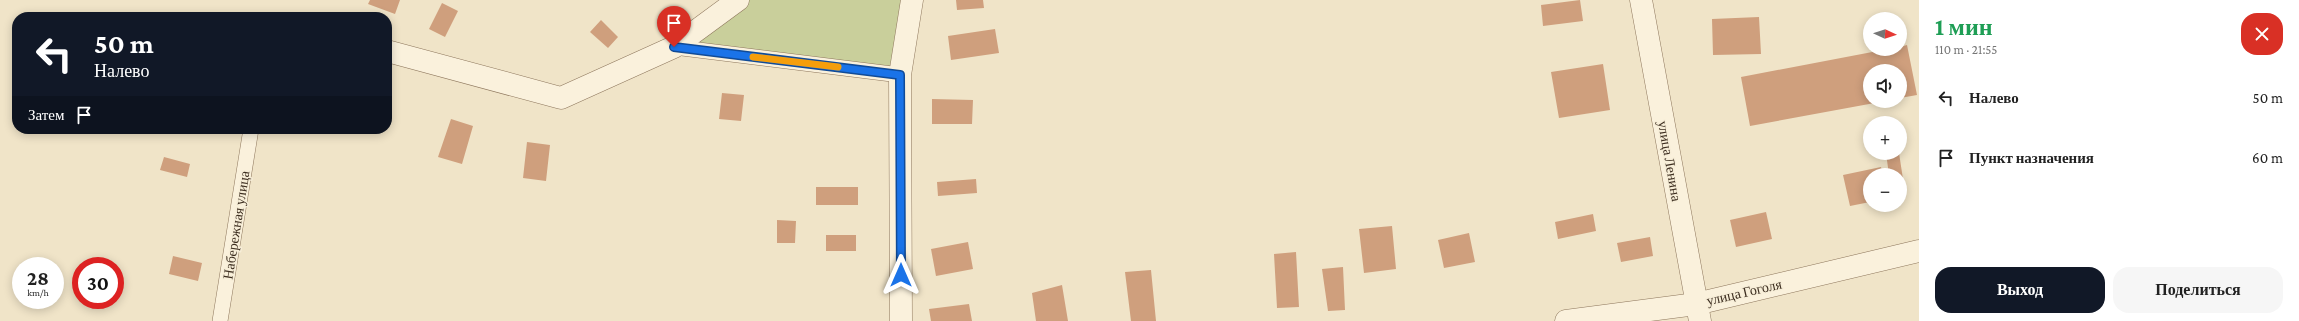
<!DOCTYPE html>
<html lang="ru">
<meta charset="utf-8">
<style>
body{margin:0;font-family:"Crimson Pro",serif;background:#f6f6f6;color:#222;height:100vh;display:flex;flex-direction:column;font-size:15px;white-space:nowrap}
*{box-sizing:border-box;margin:0}
p{font-size:13px;color:#767676}
.icon{flex:none;width:22px;height:22px;fill:none;stroke:currentColor;stroke-width:2;stroke-linecap:round;stroke-linejoin:round}
.map{position:relative;flex:1;overflow:hidden}
.panel{display:flex;flex-direction:column;background:#fff;width:380px}
.panel>*{flex:none}
.banner{position:absolute;left:12px;top:12px;width:380px;height:122px;border-radius:16px;box-shadow:0 2px 10px #0003;background:#111827;color:#fff;overflow:hidden}
.needle{width:26px;rotate:93deg}
.controls{position:absolute;left:1863px;top:12px;display:grid;gap:8px}
.controls a{display:grid;place-items:center;width:44px;height:44px;border-radius:50%;background:#fff;box-shadow:0 2px 10px #0003;font-size:20px}
.speed{position:absolute;left:12px;top:257px;display:flex;gap:8px;font-size:20px;font-weight:700;text-align:center}
.speed>*{display:grid;place-content:center;width:52px;height:52px;border-radius:50%;background:#fff;box-shadow:0 2px 10px #0003;line-height:1}
.speed small{font-size:10px;font-weight:400}
.speed .limit{border:6px solid #d22;background:#fff;color:#111}
.pin{position:absolute;display:grid;place-items:center;width:34px;height:34px;color:#fff;margin:-41px -17px;border-radius:50% 50% 50% 0;rotate:-45deg;box-shadow:0 0 4px #0007}
.pin .icon{rotate:45deg}
.me{position:absolute;width:44px;margin:-22px;rotate:0deg;stroke-linejoin:round;filter:drop-shadow(0 0 3px #0008)}
.turn{display:flex;align-items:center;gap:14px;height:84px;padding:0 16px;font-size:18px}
.turn .icon{width:52px;height:52px;stroke-width:2.5}
.turn b{display:block;font-size:28px;line-height:34px}
.then{display:flex;align-items:center;height:38px;padding:0 16px;background:#0003;gap:8px;font-size:15px}
.round{display:grid;place-items:center;flex:none;width:42px;height:42px;border-radius:16px;background:#f6f6f6}
.overview{display:flex;align-items:center;justify-content:space-between;height:68px;padding:0 16px}
h1{font-size:24px;font-weight:700;line-height:30px;color:#1e9e55}
.cta{display:flex;gap:8px;margin-top:auto;padding:8px 16px}
.cta a{flex:1;height:46px;border-radius:16px;background:#111827;color:#fff;font-size:16px;font-weight:700;line-height:46px;text-align:center}
.cta a+a{background:#f6f6f6;color:#222}
ul{padding:0;list-style:none}
li{display:flex;align-items:center;gap:12px;height:60px;padding:0 16px}
li div{flex:1}
li b{display:block;font-size:15px}
li em{font-style:normal}
main{display:flex;flex:1;min-height:0}
.map>svg:first-child{display:block}
.green{fill:#c9cf9b}
.building{fill:#cf9f7d}
.lines{fill:none;stroke-linecap:round;stroke-linejoin:round}
.service-casing{stroke:#8d765c;stroke-width:16}
.minor-casing{stroke:#8d765c;stroke-width:23}
.tertiary-casing{stroke:#8d765c;stroke-width:23}
.service{stroke:#faf1dc;stroke-width:15}
.minor{stroke:#faf1dc;stroke-width:22}
.tertiary{stroke:#faf1dc;stroke-width:22}
.route-casing{stroke:#114b97;stroke-width:10}
.route{stroke:#1a73e8;stroke-width:7}
.slow{stroke:#f59e0b;stroke-width:7}
.labels{text-anchor:middle;stroke-width:3;stroke-linejoin:round;paint-order:stroke}
.street-label{font-size:14px;fill:#3d2e20;stroke:#f7eed8}
</style>
<main>
<div class="map">
<svg width="1919" height="321" viewBox="0 0 1919 321">
<rect width="100%" height="100%" fill="#f0e4c8"/>
<!-- green -->
<path class="green" d="M 738,0 L 912,0 L 900,75 L 674,47 Z"/>
<!-- building -->
<path class="building" d="M 370,0 L 400,0 L 395,14 L 368,4 Z
M 956,0 L 983,0 L 984,8 L 957,10 Z
M 1580,0 L 1583,21 L 1543,26 L 1541,5 Z
M 442,3 L 458,11 L 445,37 L 429,29 Z
M 1759,17 L 1761,54 L 1713,55 L 1712,19 Z
M 601,20 L 618,37 L 608,48 L 590,32 Z
M 995,29 L 999,53 L 951,60 L 948,36 Z
M 1907,45 L 1917,95 L 1900,98 L 1900,71 L 1870,71 L 1870,101 L 1880,102 L 1750,126 L 1741,77 L 1888,49 L 1900,49 L 1900,47 Z
M 1603,64 L 1610,110 L 1559,118 L 1551,72 Z
M 722,93 L 744,95 L 741,121 L 719,119 Z
M 932,99 L 973,100 L 972,124 L 932,124 Z
M 451,119 L 473,126 L 462,164 L 438,157 Z
M 527,142 L 550,145 L 546,181 L 523,178 Z
M 1886,153 L 1899,153 L 1905,192 L 1900,193 L 1900,175 L 1889,175 Z
M 164,157 L 190,164 L 187,177 L 160,170 Z
M 1881,167 L 1883,175 L 1870,175 L 1870,202 L 1850,206 L 1843,175 Z
M 976,179 L 977,193 L 938,196 L 937,182 Z
M 816,187 L 858,187 L 858,205 L 816,205 Z
M 1766,212 L 1772,239 L 1736,247 L 1730,220 Z
M 1593,214 L 1596,231 L 1558,239 L 1555,222 Z
M 777,220 L 796,221 L 795,243 L 777,243 Z
M 1392,226 L 1396,269 L 1364,273 L 1359,229 Z
M 1469,233 L 1475,262 L 1444,268 L 1438,240 Z
M 826,235 L 856,235 L 856,251 L 826,251 Z
M 1650,237 L 1653,256 L 1621,262 L 1617,243 Z
M 968,242 L 973,269 L 936,276 L 931,249 Z
M 1296,252 L 1299,307 L 1277,308 L 1274,254 Z
M 173,256 L 202,263 L 198,281 L 169,274 Z
M 1343,267 L 1345,310 L 1328,311 L 1322,269 Z
M 1151,270 L 1156,321 L 1131,321 L 1125,272 Z
M 1062,285 L 1068,321 L 1036,321 L 1032,293 Z
M 969,304 L 972,321 L 931,321 L 929,309 Z"/>
<g class="lines">
<!-- service casing -->
<g class="service-casing">
<path id="service" d="M 674,47 L 900,75
M 220,321 L 251,129"/>
</g>
<!-- minor casing -->
<g class="minor-casing">
<path id="minor" d="M 387,51 L 561,98 L 674,47 L 738,0
M 901,321 L 900,75 L 912,0
M 1566,321 L 1696,304 L 1919,251"/>
</g>
<!-- tertiary casing -->
<g class="tertiary-casing">
<path id="tertiary" d="M 1641,0 L 1700,321"/>
</g>
<!-- service -->
<use href="#service" class="service"/>
<!-- minor -->
<use href="#minor" class="minor"/>
<!-- tertiary -->
<use href="#tertiary" class="tertiary"/>
</g>
<g class="lines">
<!-- route casing -->
<g class="route-casing">
<path id="route" d="M 674,47 L 900,75 L 901,275"/>
</g>
<!-- route -->
<use href="#route" class="route"/>
<!-- slow -->
<path class="slow" d="M 753,57 L 838,67"/>
</g>
<g class="labels">
<!-- street labels -->
<g class="street-label">
<text transform="translate(1670 161) rotate(80)" y="5">улица Ленина</text>
<text transform="translate(236 225) rotate(-81)" y="5">Набережная улица</text>
<text transform="translate(1744 292) rotate(-13)" y="5">улица Гоголя</text>
</g>
</g>
</svg>
<div class="controls">
<a><svg class="needle" viewBox="-14 -14 28 28"><path d="M0-13l5 13h-10z" fill="#e53935"/><path d="M0 13l5-13h-10z" fill="#767676"/></svg></a>
<a><svg class="icon" aria-label="sound" viewBox="0 0 24 24"><path d="M4 9h4l5-4v14l-5-4H4zM17 9q2 3 0 6"/></svg></a>
<a>+</a>
<a>−</a>
</div>
<div class="speed"><div>28<small>km/h</small></div><div class="limit">30</div></div>
<div class="pin" style="left:674px;top:47px;background:#d93025"><svg class="icon" aria-label="arrive" viewBox="0 0 24 24"><path d="M6 21V4h12l-3 4 3 4H6"/></svg></div>
<svg class="me" style="left:901px;top:275px" viewBox="-20 -20 40 40"><path d="M0-17L14 15 0 8-14 15z" fill="#1a73e8" stroke="#fff" stroke-width="4"/></svg>
<div class="banner">
<div class="turn"><svg class="icon" aria-label="left" viewBox="0 0 24 24"><path d="M17 20v-9H6M10 6l-5 5 5 5"/></svg><div><b>50 m</b>Налево</div></div>
<div class="then">Затем<svg class="icon" aria-label="arrive" viewBox="0 0 24 24"><path d="M6 21V4h12l-3 4 3 4H6"/></svg></div>
</div>
</div>
<section class="panel">
<div class="overview"><div><h1>1 мин</h1><p>110 m · 21:55</p></div><a class="round" style="background:#d93025;color:#fff"><svg class="icon" aria-label="close" viewBox="0 0 24 24"><path d="M6 6l12 12M18 6L6 18"/></svg></a></div>
<ul>
<li><svg class="icon" aria-label="left" viewBox="0 0 24 24"><path d="M17 20v-9H6M10 6l-5 5 5 5"/></svg><div><b>Налево</b></div><em>50 m</em></li>
<li><svg class="icon" aria-label="arrive" viewBox="0 0 24 24"><path d="M6 21V4h12l-3 4 3 4H6"/></svg><div><b>Пункт назначения</b></div><em>60 m</em></li>
</ul>
<div class="cta"><a>Выход</a><a>Поделиться</a></div>
</section>
</main>
